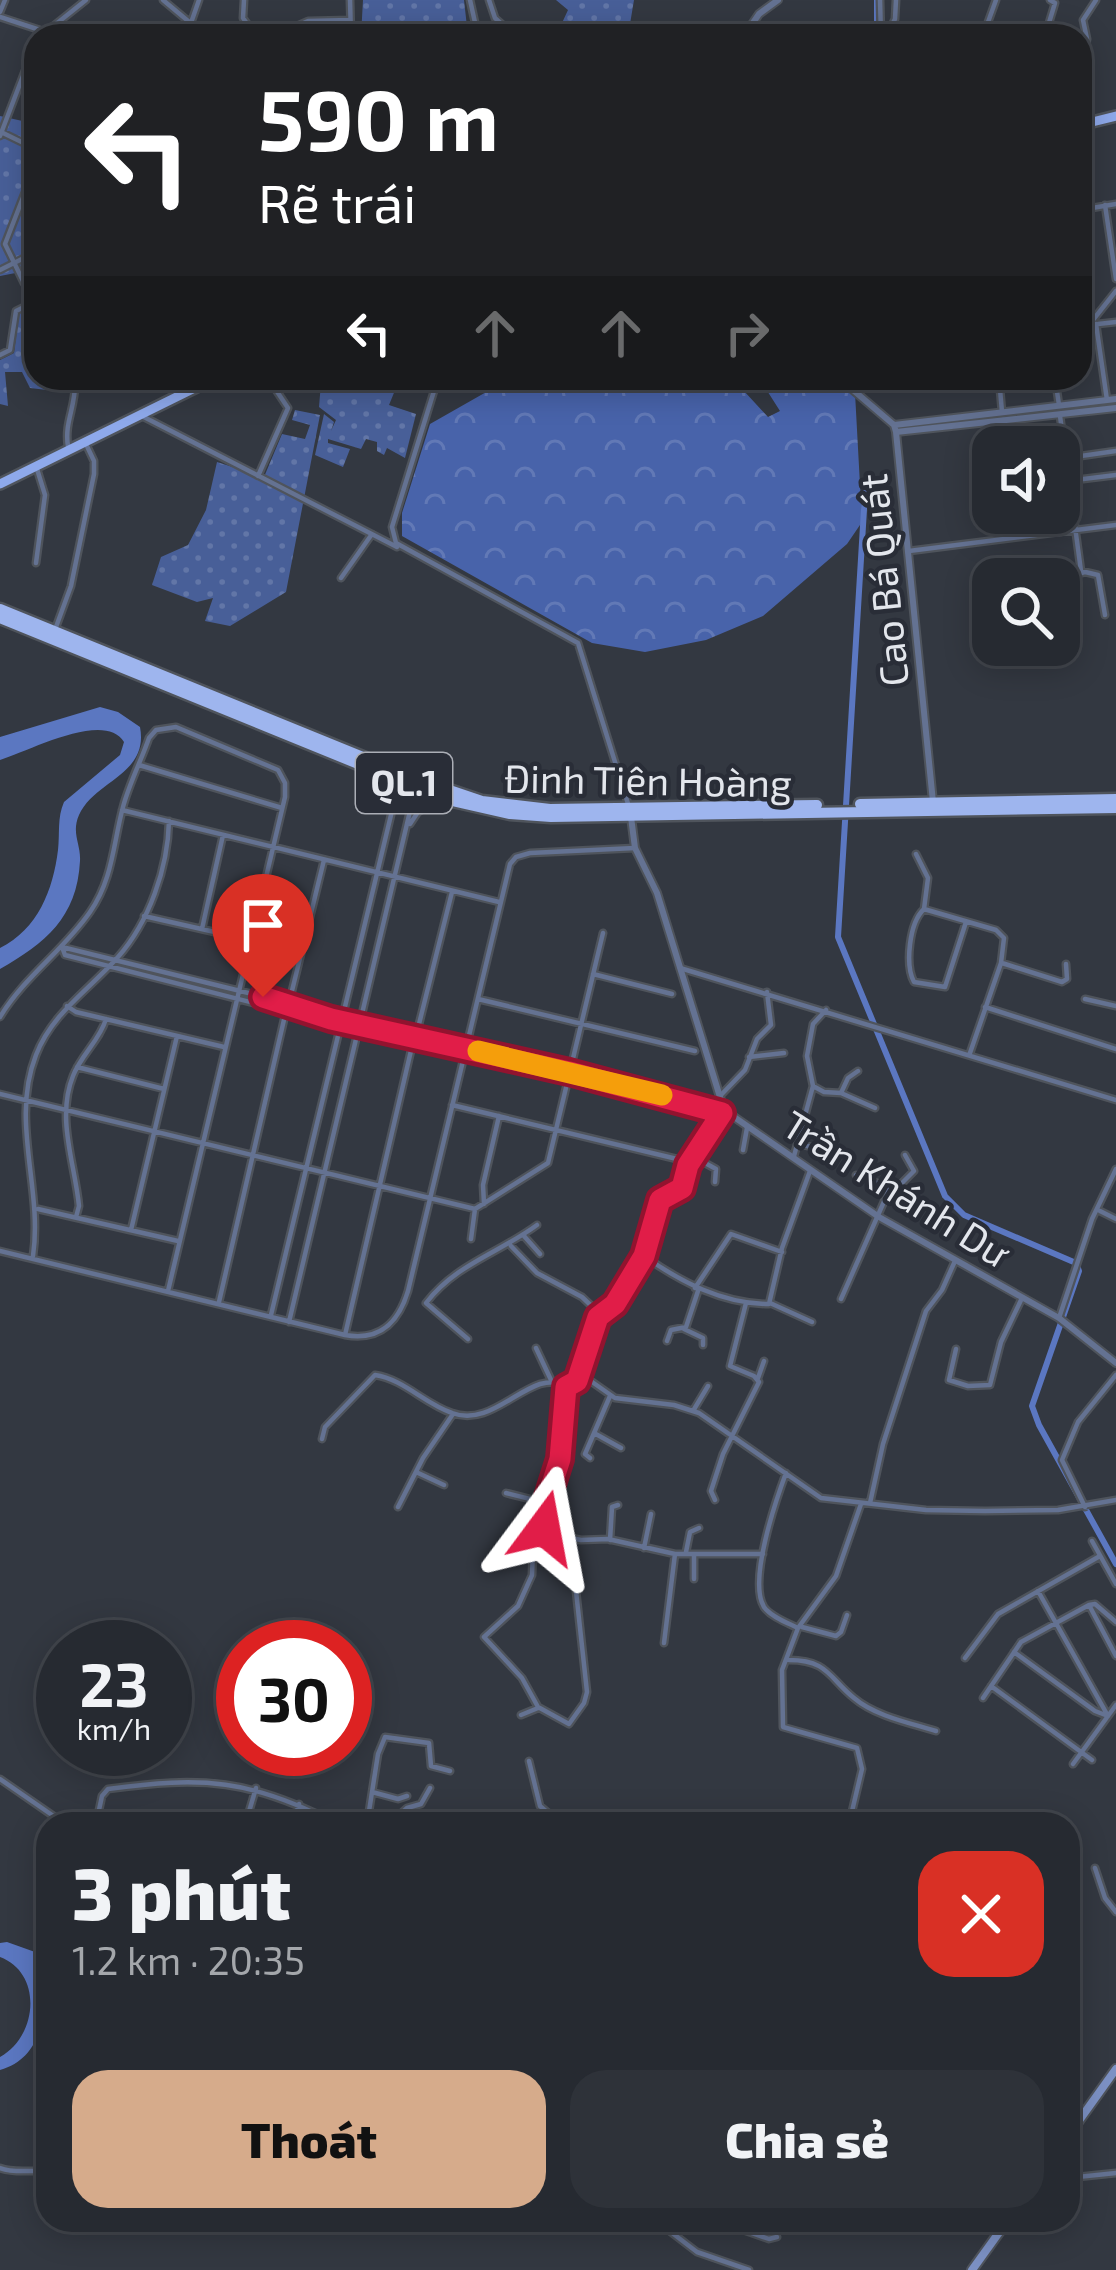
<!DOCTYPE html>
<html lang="vi">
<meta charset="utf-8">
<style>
body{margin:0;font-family:"Exo 2",sans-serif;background:#2e3239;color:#f1f3f6;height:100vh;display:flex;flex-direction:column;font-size:45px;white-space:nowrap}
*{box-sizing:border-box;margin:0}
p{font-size:39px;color:#a4a7ab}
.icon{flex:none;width:66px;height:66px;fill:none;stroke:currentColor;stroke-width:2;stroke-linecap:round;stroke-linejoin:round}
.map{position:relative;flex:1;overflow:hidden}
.details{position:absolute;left:36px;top:1812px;width:1044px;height:420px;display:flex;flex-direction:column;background:#262a31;border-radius:36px;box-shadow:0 6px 30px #0003,0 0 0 3px #42464d}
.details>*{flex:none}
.hud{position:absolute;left:24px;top:24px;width:1068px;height:366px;border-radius:36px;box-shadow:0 6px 30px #0003,0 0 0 3px #42464d;background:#202124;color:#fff;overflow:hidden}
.fabs{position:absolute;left:972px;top:426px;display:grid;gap:24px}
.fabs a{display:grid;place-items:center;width:108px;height:108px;border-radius:24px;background:#262a31;box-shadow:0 6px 30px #0003,0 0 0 3px #42464d;font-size:60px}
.speed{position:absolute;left:36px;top:1620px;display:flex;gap:24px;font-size:60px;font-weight:700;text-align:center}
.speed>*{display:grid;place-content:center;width:156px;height:156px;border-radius:50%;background:#262a31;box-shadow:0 6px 30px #0003,0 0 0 3px #42464d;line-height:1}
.speed small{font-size:30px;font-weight:400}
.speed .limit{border:18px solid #d22;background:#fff;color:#111}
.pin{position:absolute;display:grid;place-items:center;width:102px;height:102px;color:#fff;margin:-123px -51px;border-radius:50% 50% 50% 0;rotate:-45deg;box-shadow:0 0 12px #0007}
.pin .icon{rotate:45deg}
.me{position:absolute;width:132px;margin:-66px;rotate:13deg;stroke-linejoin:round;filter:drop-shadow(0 0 9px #0008)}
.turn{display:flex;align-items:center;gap:42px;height:252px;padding:0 36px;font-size:54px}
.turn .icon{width:156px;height:156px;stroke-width:2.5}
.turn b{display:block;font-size:84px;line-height:102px}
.lanes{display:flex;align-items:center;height:114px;padding:0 36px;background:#0003;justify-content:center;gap:60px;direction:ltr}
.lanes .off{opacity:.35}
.round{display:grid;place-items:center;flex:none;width:126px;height:126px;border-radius:36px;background:#2e3239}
.overview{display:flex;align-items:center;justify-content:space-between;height:204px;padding:0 36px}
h1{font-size:72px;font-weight:800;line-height:90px}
.action{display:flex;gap:24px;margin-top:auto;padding:24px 36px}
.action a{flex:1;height:138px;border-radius:36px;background:#d6ab8b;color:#111;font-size:48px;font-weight:800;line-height:138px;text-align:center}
.action a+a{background:#2e3239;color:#f1f3f6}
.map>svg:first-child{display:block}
.grass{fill:url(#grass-dots)}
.forest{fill:url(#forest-crowns)}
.water{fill:#5b77c1}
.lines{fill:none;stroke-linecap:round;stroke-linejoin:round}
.canal{stroke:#5b77c1;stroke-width:6}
.minor-casing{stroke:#4f545c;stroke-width:9}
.tertiary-casing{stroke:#4f545c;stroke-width:10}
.secondary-casing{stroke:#4f545c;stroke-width:12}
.primary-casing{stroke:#4f545c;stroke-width:14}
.trunk-casing{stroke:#4f545c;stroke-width:15}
.minor{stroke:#647292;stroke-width:4.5}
.tertiary{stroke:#647292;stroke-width:6}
.secondary{stroke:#7c91c4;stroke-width:8}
.primary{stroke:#8ea9eb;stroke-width:9}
.trunk{stroke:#9eb5ee;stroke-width:10}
.route-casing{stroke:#92132f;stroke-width:30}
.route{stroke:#e11d48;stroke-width:21}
.slow{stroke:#f59e0b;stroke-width:21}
.labels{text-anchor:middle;stroke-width:9;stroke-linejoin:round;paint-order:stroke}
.shield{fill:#292d37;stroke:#abaeb6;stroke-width:3}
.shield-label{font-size:36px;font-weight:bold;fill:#e3e6ec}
.street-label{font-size:39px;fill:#e3e6ec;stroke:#292d37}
</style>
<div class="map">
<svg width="1116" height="2270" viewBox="0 0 1116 2270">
<defs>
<pattern id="grass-dots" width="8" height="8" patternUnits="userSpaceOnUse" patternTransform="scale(3)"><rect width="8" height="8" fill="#485f98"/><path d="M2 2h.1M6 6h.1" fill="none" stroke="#6276a7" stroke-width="1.8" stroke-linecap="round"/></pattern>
<pattern id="forest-crowns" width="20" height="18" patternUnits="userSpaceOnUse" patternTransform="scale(3)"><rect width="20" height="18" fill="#4863aa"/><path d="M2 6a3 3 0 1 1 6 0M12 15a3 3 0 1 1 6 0" fill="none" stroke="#6279b6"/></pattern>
</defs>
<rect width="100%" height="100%" fill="#333841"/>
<!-- grass -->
<path class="grass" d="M 363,0 L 464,0 L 468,36 L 361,36 Z
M 556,0 L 634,0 L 628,36 L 616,36 L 616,27 L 606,22 L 603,36 L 556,36 L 568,10 Z
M 0,116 L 36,124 L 36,269 L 0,276 Z
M 36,305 L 24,332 L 36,340 L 36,378 L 57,378 L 56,385 L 47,390 L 30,388 L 22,372 L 5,372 L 8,406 L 0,404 L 0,360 L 14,353 L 19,313 Z
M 330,378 L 400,378 L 389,405 L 416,414 L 405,458 L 387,448 L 384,455 L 377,451 L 377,442 L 366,439 L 361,449 L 328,439 L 328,443 L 350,449 L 343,467 L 315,455 L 324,414 L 334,422 L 331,431 L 336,420 L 319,407 L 321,383 Z
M 295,410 L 320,415 L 286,592 L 230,626 L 205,621 L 213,598 L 197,602 L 152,585 L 161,557 L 188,545 L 206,510 L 217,462 L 264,477 L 282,434 L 305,439 L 310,425 L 292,420 Z"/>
<!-- forest -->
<path class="forest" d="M 511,378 L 732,378 L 768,417 L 780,411 L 759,378 L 839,378 L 855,393 L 862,522 L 847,544 L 763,616 L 706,640 L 645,652 L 592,643 L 402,536 L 402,513 L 430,424 Z"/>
<!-- water -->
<path class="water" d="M 100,707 L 118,712 L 140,727 C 149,775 95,780 79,815 C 71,833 81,844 80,861 C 77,918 45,943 0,969 L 0,948 C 38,929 53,890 58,850 C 60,833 57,818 64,802 L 120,755 L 124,742 C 105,710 29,751 0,760 L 0,737 Z
M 7,1942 L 35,1952 C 46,1994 52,2055 0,2070 L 0,2057 C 38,2036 43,1973 0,1957 L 0,1943 Z"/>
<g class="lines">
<!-- canal -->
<path class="canal" d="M 877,0 L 877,36
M 865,493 L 838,937 L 945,1196 L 964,1215 L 1076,1263 L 1079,1271 L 1032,1406 L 1039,1425 L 1116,1564"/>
<!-- minor casing -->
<g class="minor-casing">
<path id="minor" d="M 163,0 L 206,36
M 244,0 L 243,18 L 256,36
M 350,0 L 351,36
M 470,0 L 478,36
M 489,0 L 495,18 L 515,36
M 880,0 L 881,36
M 0,12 L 5,0
M 0,17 L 46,32 L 86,0
M 192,20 L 199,0
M 274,36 L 308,21 L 350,20
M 886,36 L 895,19 L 896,0
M 983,36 L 996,0
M 1045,36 L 1055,3 L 1050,0
M 1080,78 L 1087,39 L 1083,20 L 1096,0
M 3,133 L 36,149
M 0,136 L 36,42
M 1105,205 L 1116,279
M 1080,210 L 1116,204
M 0,270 L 36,252
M 24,283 L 5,244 L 36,164
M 1096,324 L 1107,400
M 1098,324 L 1116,322
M 1089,325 L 1116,291
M 0,355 L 10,350 L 16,311 L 36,301
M 438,378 L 392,527 L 396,543 L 578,643 L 629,807
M 999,378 L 1002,412
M 1055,378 L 1059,405
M 140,415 L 397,547
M 1060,416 L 1081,571 L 1098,575 L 1105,615
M 1003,420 L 1006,447
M 68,446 C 64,423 76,406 75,382
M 1067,458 L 1116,451
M 258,476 L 288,408 L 268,378
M 1059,482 L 1116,475
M 1014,513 L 1016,535
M 909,551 L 1116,525
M 36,563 L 45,495 L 37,469
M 341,578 L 372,534
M 1059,604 L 1065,575 L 1082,573
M 56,627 L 71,586 L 94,474 L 94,461 L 85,442
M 139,765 L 282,808
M 369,774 L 382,789 L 390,809
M 122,810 L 499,902
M 410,824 L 418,812 L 437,801
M 916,854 L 928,878 L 924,909 C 909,923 905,965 914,982 L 945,987 L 966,922
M 924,909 L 996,930 L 1004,938 L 1001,963 L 970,1053
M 144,916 L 250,940
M 202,929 L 223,835
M 65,955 L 325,1021 C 349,1015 373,1033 395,1038 C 498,1063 600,1087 703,1112 L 707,1109
M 65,955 L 62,947 L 289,1003 L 331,1019
M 1002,963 L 1062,982 L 1067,979 L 1066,964
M 680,968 L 1116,1100
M 593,974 L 672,994
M 478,999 L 695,1051
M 1085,999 L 1116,1006
M 289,1003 L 324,860
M 67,1006 L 76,1012 L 224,1047
M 985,1007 L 1116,1049
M 0,1017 C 25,976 63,951 90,912 C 113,879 113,844 123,807 C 129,784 141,761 149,738 L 156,730 L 176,727 L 278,770 L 285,783 L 285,797 L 168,1291
M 372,1029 L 569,1072 L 722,1113
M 416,1036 L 452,892
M 749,1057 L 784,1053
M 77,1067 L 164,1089
M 813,1086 L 824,1092 L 841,1093 L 875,1108
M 841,1093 L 848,1078 L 858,1071
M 0,1094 L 475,1209 L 548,1163 L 603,933
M 720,1096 L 745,1070 L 757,1039 L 771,1025 L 767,992
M 452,1105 L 677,1159
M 799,1144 L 832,1152 L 835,1141
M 743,1150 L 747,1128
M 794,1156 L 813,1086 L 807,1056 L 813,1024 L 826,1010
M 696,1158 L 716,1169 L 715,1182
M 856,1175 L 890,1188
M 484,1204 L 483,1185 L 499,1116
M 38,1209 L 178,1241
M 1100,1211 L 1116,1219
M 76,1217 L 79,1206 C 75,1164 56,1118 73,1076 C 81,1055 100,1040 106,1019
M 131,1230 L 177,1036
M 524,1236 L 540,1254
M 471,1239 L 475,1209
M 511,1246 L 537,1273 L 582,1297 L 600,1314
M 0,1251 L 345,1335 C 379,1341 398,1324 408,1291 L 510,864 L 516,857 L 530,853 L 635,848
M 33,1256 C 43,1188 10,1122 36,1055 C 52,1013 89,990 118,957 C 149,922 168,868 169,821
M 644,1256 C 681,1282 723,1304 769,1304 L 782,1248 L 810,1171
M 695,1288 L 731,1234 L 782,1252
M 841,1299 L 890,1188 L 900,1185 L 914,1171 L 905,1155
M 219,1302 L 286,1011
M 770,1303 L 812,1322
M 271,1315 L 391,815 L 395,784
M 1059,1318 L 1092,1219 L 1116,1169
M 289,1322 L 415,790
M 684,1329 L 703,1338 L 703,1345
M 345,1335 L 413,1042
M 468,1339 L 426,1303 C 456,1264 499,1253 537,1225
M 667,1341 L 671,1330 L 686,1327 L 698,1291
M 536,1348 L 551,1380
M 956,1349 L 949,1380 L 968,1386 L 990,1385 L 1001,1342 L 1022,1298
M 585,1377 L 615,1398 L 674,1405 L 699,1413 L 821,1498 L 926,1510 L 985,1511 L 1058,1510 L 1116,1500
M 585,1377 L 582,1368 L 595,1324 L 615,1304 L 644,1256 L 660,1200 L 682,1188 L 688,1165 L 721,1115
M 758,1378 L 764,1361
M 566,1387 L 560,1459 L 544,1514 L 546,1533 L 581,1540 L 608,1539 L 675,1554 L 763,1554
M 693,1411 L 708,1386
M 594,1433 L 621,1448
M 322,1439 L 325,1427 L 375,1375 C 403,1379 425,1404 452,1413 C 485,1425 511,1394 540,1384 C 560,1378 562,1389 585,1377
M 590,1458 L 585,1454 L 610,1396
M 416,1472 L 444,1485
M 786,1473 C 776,1500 748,1581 764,1607 C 771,1617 788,1623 798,1628
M 506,1493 L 546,1503
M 715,1500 L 711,1491 L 723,1454 L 759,1382 L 754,1376 L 730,1366 L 746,1303
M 870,1503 L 883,1444 L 926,1311 L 942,1290 L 955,1261
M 398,1507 L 423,1458 L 453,1414
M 1085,1507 L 1062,1460 L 1078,1422 L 1116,1375
M 546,1533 L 533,1550 L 532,1575 L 518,1606 L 484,1637 L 522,1678 L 538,1707 L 569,1724 L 584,1703 L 587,1692 L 570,1536
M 610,1540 L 612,1507 L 618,1505
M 1092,1541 L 1116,1584
M 644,1548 L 651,1514
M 686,1552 L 690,1532 L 699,1528
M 694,1556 L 694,1579
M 1038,1591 L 1108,1716
M 1089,1605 L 1116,1656
M 1089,1605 L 1095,1604 L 1116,1622
M 802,1627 L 836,1636 L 841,1632 L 847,1615
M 664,1643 L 675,1554
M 1014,1652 L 1095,1711 L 1108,1716
M 965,1658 L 998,1614 L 1100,1556
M 789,1660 C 828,1660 829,1678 854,1698 C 875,1716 910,1723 936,1731
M 991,1686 L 1092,1760
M 983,1698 L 1021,1642 L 1089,1605
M 521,1715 L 538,1708
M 529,1761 L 540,1806 L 561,1824
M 1073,1764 L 1116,1705
M 0,1779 L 65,1824
M 372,1792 L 398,1799 L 407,1796
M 248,1815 L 256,1788
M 368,1820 L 394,1820 L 407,1808 L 421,1804 L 430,1788
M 96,1824 L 102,1796 L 108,1789 C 202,1776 251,1779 337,1824
M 293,1824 L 299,1804
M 367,1824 L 378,1754 L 385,1737 L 429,1743 L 431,1766 L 450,1771
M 849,1824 L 862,1769 L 857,1748 L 783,1727 L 782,1670 L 798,1628 L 836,1576 L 861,1504
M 1095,1868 L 1105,1898 L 1116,1912
M 0,2168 C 15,2174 31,2169 48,2172
M 1068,2178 L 1116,2173
M 628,2220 L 667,2229
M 669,2220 L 667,2229 L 697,2252 L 749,2270
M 715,2220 L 769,2239 L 777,2237"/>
</g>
<!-- tertiary casing -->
<g class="tertiary-casing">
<path id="tertiary" d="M 744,36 L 759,14 L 778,0
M 839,378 L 894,425 L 896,432 L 933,802
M 894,425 L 1116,399
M 896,432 L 1116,408
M 631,817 L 635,848 L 657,893 L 724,1110 L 879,1217 L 1059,1318 L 1116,1363"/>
</g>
<!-- secondary casing -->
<g class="secondary-casing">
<path id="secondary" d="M 1068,2136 L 1116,2069
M 972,2270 L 1008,2220"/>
</g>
<!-- primary casing -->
<g class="primary-casing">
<path id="primary" d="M 1080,125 L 1116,116
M 0,484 L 215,378"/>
</g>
<!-- trunk casing -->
<g class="trunk-casing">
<path id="trunk" d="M 0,609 L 417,779 L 482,801 L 550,809 L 817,805
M 0,618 L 444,799 L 510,814 L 551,817 L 1116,808
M 860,804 L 1116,799"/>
</g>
<!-- minor -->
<use href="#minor" class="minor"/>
<!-- tertiary -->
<use href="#tertiary" class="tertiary"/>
<!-- secondary -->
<use href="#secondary" class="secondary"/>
<!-- primary -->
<use href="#primary" class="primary"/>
<!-- trunk -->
<use href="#trunk" class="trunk"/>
</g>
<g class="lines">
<!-- route casing -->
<g class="route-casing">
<path id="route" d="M 263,997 L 331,1019 L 569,1072 L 722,1113 L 688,1165 L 682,1188 L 660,1200 L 644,1256 L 615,1304 L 598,1317 L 577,1381 L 566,1387 L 560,1459 L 546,1503 L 544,1528"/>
</g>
<!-- route -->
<use href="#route" class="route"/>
<!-- slow -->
<path class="slow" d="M 478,1051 L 662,1095"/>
</g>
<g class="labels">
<!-- shield labels -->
<rect class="shield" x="356" y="753" width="96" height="60" rx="9"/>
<g class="shield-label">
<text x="404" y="796">QL.1</text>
</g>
<!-- street labels -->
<g class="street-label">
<text transform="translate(884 580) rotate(-96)" y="14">Cao Bá Quát</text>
<text transform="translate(648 781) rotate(1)" y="14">Đinh Tiên Hoàng</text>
<text transform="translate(896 1189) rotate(32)" y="14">Trần Khánh Dư</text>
</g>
</g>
</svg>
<div class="fabs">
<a><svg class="icon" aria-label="sound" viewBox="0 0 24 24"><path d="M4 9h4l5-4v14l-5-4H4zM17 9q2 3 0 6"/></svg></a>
<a><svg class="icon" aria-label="search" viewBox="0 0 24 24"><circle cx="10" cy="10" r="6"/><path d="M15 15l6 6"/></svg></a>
</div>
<div class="speed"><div>23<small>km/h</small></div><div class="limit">30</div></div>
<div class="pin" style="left:263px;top:997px;background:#d93025"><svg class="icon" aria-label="arrive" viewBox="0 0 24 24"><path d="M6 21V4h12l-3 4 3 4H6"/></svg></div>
<svg class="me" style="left:544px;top:1528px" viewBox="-20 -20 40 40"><path d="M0-17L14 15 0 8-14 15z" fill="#e11d48" stroke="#fff" stroke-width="4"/></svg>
<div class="hud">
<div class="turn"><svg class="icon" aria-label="left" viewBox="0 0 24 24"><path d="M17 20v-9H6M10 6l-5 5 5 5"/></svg><div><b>590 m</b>Rẽ trái</div></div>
<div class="lanes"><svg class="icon" aria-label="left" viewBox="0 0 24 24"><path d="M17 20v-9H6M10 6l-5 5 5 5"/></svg><svg class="icon off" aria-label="ahead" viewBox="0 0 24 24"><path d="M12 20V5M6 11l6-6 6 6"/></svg><svg class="icon off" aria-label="ahead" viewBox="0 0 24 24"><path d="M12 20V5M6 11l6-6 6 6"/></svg><svg class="icon off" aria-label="right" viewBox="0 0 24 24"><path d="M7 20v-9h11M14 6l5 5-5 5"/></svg></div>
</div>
<section class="details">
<div class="overview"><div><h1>3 phút</h1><p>1.2 km · 20:35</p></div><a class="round" style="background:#d93025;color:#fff"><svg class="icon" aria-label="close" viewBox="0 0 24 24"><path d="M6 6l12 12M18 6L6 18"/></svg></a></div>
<div class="action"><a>Thoát</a><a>Chia sẻ</a></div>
</section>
</div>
